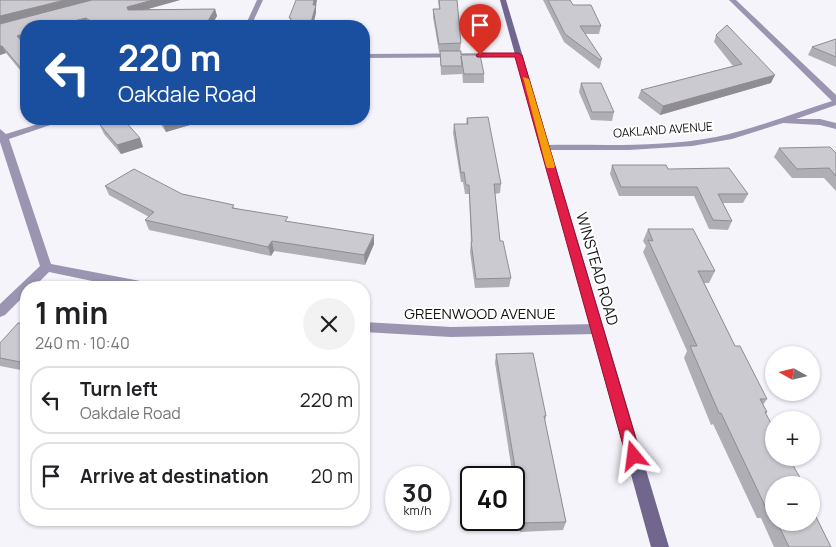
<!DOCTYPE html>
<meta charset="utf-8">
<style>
body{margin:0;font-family:Manrope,sans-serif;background:#f2f2f2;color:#202124;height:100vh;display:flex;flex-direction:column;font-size:19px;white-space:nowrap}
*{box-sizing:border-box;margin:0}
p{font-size:16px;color:#757577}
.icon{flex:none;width:28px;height:28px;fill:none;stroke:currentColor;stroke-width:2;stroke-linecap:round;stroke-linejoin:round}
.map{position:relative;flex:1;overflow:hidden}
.side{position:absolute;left:20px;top:281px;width:350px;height:245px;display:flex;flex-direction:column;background:#fff;border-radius:20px;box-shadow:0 1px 4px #0004}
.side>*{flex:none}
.banner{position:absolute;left:20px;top:20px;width:350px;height:105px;border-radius:20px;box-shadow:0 1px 4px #0004;background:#1a4fa0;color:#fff;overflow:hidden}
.needle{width:32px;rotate:278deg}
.tools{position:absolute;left:765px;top:346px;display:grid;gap:10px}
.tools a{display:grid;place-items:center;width:55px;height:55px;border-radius:50%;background:#fff;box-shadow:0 1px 4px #0004;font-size:25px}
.speed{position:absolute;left:385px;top:466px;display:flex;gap:10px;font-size:25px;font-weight:700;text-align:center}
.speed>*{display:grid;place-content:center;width:65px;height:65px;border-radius:50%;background:#fff;box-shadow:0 1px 4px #0004;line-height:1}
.speed small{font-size:12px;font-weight:400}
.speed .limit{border:2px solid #111;border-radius:8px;background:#fff;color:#111}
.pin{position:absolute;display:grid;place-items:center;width:42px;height:42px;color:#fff;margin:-51px -21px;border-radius:50% 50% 50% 0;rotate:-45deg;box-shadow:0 0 5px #0007}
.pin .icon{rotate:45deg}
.me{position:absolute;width:55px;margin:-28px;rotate:344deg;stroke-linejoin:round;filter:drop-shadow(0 0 4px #0008)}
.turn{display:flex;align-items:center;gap:18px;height:105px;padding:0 15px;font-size:22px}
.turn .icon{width:65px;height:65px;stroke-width:2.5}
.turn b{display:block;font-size:35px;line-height:42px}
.round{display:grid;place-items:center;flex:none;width:52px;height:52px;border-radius:26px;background:#f2f2f2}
.head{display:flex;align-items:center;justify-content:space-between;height:85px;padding:0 15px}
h1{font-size:30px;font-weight:700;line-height:38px}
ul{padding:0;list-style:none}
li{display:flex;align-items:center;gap:15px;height:68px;margin:0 10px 8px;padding:0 5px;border:2px solid #e0e0e0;border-radius:20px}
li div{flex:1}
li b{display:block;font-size:19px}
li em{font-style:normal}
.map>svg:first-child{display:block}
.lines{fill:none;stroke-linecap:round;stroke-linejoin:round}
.street{fill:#9b95b1;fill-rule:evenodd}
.secondary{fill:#70668e;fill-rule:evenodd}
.wall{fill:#afaeb4}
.shaded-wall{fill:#8f8d92}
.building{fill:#cccad1;stroke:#8f8d92}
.route{fill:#e11d48;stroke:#92132f}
.slow{fill:#f59e0b}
.labels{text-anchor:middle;stroke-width:4;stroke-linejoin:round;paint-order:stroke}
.far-street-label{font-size:12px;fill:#121214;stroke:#fff}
.street-label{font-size:15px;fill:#121214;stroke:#fff}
</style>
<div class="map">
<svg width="836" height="547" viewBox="0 0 836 547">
<rect width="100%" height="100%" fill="#f6f4fb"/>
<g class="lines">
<!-- street -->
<path class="street" d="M 257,0 L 263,0 L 251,26 L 245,26 Z
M 729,0 L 736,0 L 836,95 L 836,105 L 796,119 L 820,119 L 836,123 L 836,129 L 820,125 L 783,123 L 732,139 L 692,146 L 629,150 L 542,150 L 542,146 L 545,145 C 602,144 660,148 716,137 C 755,129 793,113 832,101 Z
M 518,53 L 521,53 L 521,57 L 364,58 L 364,54 Z
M 54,119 L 68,119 L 9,139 L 51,264 L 151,283 L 157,288 L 126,288 L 49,272 L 33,288 L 26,288 L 26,294 L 5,315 L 0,317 L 0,304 L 40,266 L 0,142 L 0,129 L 6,134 Z
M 364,322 L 451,327 L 597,324 L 602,325 L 604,329 L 602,333 L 597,334 L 451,337 L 364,332 Z"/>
<!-- secondary -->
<path class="secondary" d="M 500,0 L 506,0 L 669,547 L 651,547 Z"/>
</g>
<!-- wall -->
<path class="wall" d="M 0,0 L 180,0 L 148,9 L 215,9 L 217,16 L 211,26 L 90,26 L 89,25 L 26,26 L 26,42 L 23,42 L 26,46 L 26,85 L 21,76 L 24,75 L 6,53 L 0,55 Z
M 438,0 L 457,0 L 461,43 L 460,51 L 461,55 L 484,74 L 484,83 L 463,83 L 462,71 L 462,74 L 441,75 L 440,52 L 439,52 L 433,17 L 433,9 L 439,9 Z
M 543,0 L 570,0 L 573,5 L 601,26 L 599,34 L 585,34 L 602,59 L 600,67 L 599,69 L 564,42 Z
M 716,35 L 771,83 L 660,115 L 638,98 L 641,90 L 733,66 L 714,42 Z
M 836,39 L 836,67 L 808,55 L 812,47 Z
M 581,83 L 614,112 L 612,121 L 591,120 L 579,92 Z
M 467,118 L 501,184 L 500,193 L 495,194 L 500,241 L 511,278 L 509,287 L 475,288 L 470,252 L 471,242 L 469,194 L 465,194 L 463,182 L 461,182 L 453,133 L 454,124 L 466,124 Z
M 157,119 L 207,119 L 207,120 L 166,132 Z
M 100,125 L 140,138 L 143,147 L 121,154 L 104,134 Z
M 779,148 L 836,153 L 836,191 L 824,178 L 792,178 L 774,157 Z
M 612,165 L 668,169 L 748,194 L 743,203 L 723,203 L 732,221 L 728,230 L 709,229 L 694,196 L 619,196 L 610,174 Z
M 105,186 L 182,194 L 374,244 L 365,265 L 274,251 L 271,256 L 149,230 L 145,220 L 149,217 L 109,195 Z
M 648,229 L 715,271 L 709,283 L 704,283 L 735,346 L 767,399 L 763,405 L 767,412 L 766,414 L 774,485 L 774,522 L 811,522 L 811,498 L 815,505 L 812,508 L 831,547 L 774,547 L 761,518 L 757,518 L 713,424 L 711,425 L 684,358 L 687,351 L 643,252 L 646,246 L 643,241 Z
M 26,324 L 26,371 L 0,366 L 0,343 Z
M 496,354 L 546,416 L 545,421 L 566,522 L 563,530 L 520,532 L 516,505 L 514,505 L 514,478 L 513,478 L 495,363 Z"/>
<!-- shaded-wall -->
<path class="shaded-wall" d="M 65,0 L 96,0 L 0,24 L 0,16 Z
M 153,0 L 180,0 L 130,14 L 127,7 Z
M 314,0 L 317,0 L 316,6 L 316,13 L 313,26 L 310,26 L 313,5 Z
M 215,9 L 217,16 L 211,26 L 205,26 Z
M 86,18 L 89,25 L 85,26 L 54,26 Z
M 26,33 L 26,42 L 21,43 L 17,36 Z
M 0,46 L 2,46 L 6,53 L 0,55 Z
M 775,75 L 771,83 L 660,115 L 663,106 Z
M 179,119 L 207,119 L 207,120 L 166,132 L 163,123 Z
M 140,138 L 143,147 L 121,154 L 117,145 Z
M 374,235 L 374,244 L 365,265 L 364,255 Z
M 272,241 L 274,251 L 271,256 L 268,247 Z"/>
<!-- building -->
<path class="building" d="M 0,0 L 65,0 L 0,16 Z
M 92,0 L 153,0 L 127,7 L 128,10 L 215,9 L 205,26 L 98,26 L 86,18 L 54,26 L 26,26 L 26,33 L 17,36 L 26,46 L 26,83 L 21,76 L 26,74 L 2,46 L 0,46 L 0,24 Z
M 296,0 L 314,0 L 313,5 L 316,5 L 310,26 L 289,26 L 291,18 L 289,18 Z
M 439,0 L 457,0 L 461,43 L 439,44 L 433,9 L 440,9 Z
M 548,0 L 570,0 L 573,5 L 591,5 L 601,26 L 580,26 L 602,59 L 600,60 L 565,34 Z
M 727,25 L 775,75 L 663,106 L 641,90 L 742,64 L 716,35 Z
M 836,39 L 836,57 L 812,47 Z
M 440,51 L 461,51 L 461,55 L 480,55 L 484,74 L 464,74 L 461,56 L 462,66 L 441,66 Z
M 581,83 L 601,83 L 614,112 L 592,112 Z
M 488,117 L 501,184 L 494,184 L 500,241 L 503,241 L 511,278 L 476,279 L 471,242 L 472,242 L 469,185 L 466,185 L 464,172 L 461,173 L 454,124 L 468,124 L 467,118 Z
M 118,119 L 123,119 L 140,138 L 117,145 L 100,125 Z
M 160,119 L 179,119 L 163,123 Z
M 830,147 L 836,153 L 836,176 L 829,168 L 797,169 L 779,148 Z
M 612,165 L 666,165 L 668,169 L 729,168 L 748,194 L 718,194 L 732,221 L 713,220 L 697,187 L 621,187 Z
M 134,169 L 182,194 L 234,205 L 232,208 L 288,217 L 285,221 L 374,235 L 364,255 L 272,241 L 268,247 L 145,220 L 154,212 L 105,186 Z
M 648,229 L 693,229 L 715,271 L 698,271 L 735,346 L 740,346 L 767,399 L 760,399 L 767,412 L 765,412 L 774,429 L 774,458 L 789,458 L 804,485 L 774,485 L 774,515 L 770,508 L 766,508 L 721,413 L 719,413 L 690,346 L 697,346 L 648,240 L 653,241 Z
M 18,323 L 26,324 L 26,363 L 0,358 L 0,343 Z
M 533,353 L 546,416 L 544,416 L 566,522 L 522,523 L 518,496 L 514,496 L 514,479 L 517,479 L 496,354 Z
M 811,498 L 815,505 L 811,506 Z
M 811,507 L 831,547 L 789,547 L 777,522 L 811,522 Z"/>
<!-- route -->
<path class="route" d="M 480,53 L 518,53 L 522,55 L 641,456 L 639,461 L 634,463 L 629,461 L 626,456 L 515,57 L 477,57 L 476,55 Z"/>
<!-- slow -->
<path class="slow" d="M 523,77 L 529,79 L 555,166 L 554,168 L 547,168 L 546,166 Z"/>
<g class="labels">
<!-- far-street labels -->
<g class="far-street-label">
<text transform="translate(663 130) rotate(-4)" y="4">OAKLAND AVENUE</text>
</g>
<!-- street labels -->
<g class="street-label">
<text transform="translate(597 269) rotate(74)" y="5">WINSTEAD ROAD</text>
<text x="480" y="319">GREENWOOD AVENUE</text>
</g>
</g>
</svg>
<div class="tools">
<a><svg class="needle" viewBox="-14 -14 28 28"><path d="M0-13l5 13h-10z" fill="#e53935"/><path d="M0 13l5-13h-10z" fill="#757577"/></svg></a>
<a>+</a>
<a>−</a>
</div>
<div class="speed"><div>30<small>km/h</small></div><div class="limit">40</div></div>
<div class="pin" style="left:480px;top:55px;background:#d93025"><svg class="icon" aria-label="arrive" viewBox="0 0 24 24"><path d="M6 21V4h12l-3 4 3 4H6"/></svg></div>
<svg class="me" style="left:634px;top:456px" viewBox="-20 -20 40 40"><path d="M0-17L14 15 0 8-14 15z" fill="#e11d48" stroke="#fff" stroke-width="4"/></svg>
<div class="banner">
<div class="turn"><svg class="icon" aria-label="left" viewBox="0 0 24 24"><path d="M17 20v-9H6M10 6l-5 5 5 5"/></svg><div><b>220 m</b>Oakdale Road</div></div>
</div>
<section class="side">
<div class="head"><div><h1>1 min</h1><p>240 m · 10:40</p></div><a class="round"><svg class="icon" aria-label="close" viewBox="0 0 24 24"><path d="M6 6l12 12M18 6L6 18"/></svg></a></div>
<ul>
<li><svg class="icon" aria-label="left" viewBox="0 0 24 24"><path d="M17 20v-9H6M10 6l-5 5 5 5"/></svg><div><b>Turn left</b><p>Oakdale Road</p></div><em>220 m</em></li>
<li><svg class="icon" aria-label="arrive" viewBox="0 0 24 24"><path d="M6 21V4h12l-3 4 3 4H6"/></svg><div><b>Arrive at destination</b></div><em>20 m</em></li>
</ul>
</section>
</div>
